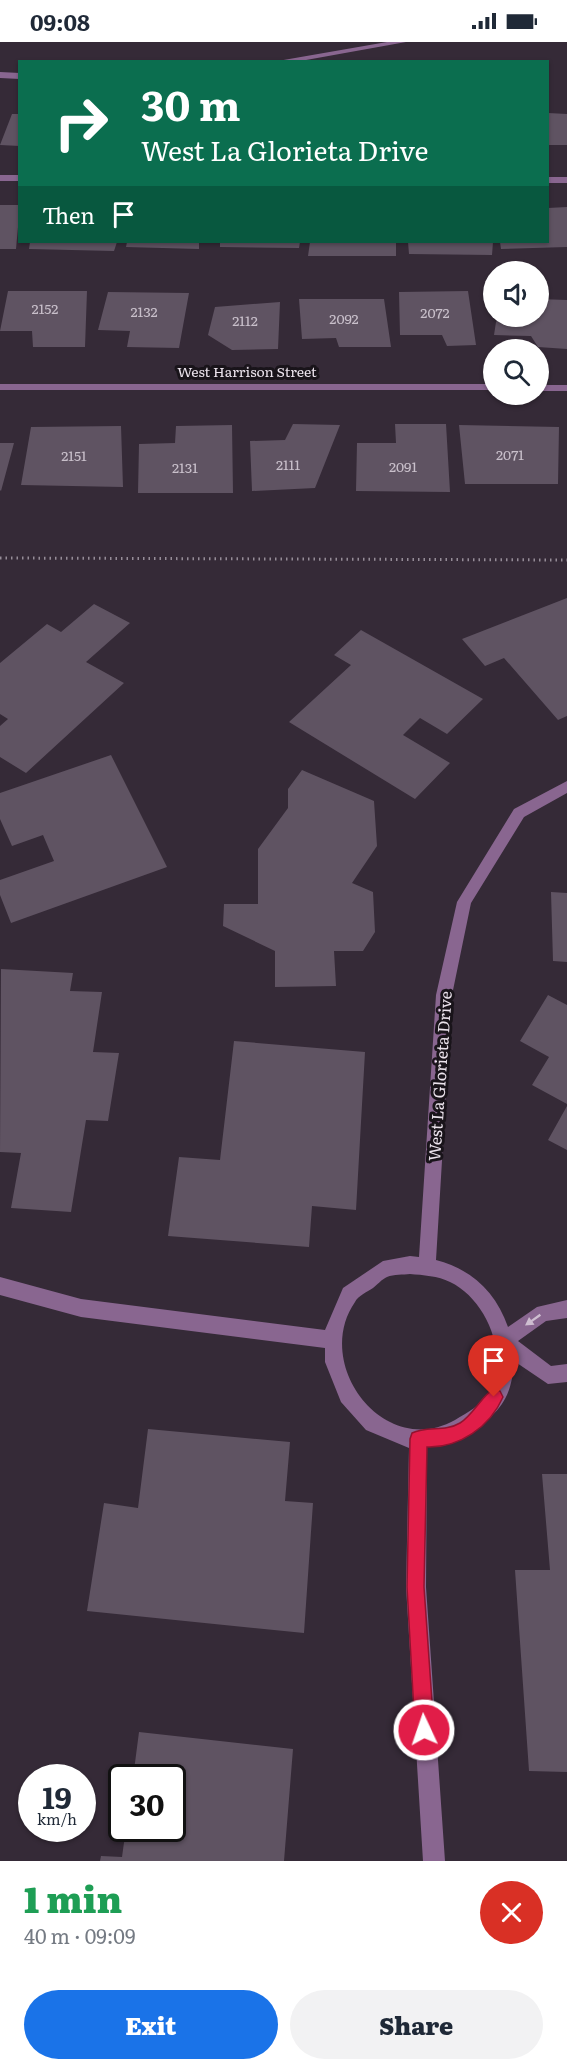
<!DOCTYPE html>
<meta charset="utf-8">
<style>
body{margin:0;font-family:Literata,serif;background:#f2f2f3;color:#1f2937;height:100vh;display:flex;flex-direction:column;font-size:22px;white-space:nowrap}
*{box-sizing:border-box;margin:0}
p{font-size:20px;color:#747a83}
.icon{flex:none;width:33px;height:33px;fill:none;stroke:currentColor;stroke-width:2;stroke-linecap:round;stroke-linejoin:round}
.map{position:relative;height:1819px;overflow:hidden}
.sheet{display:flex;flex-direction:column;background:#fff;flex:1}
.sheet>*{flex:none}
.guide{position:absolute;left:18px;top:18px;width:531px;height:183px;border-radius:0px;box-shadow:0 2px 4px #0004;background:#0b6e4f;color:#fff;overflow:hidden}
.controls{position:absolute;left:483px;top:219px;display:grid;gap:12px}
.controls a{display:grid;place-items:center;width:66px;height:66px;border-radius:50%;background:#fff;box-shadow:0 2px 4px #0004;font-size:30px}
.speed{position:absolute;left:18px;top:1722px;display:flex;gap:12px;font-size:30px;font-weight:700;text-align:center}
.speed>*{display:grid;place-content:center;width:78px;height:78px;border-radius:50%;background:#fff;box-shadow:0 2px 4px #0004;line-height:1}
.speed small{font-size:15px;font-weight:400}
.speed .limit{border:3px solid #111;border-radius:9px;background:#fff;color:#111}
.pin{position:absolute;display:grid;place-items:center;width:51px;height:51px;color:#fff;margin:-62px -26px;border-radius:50% 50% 50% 0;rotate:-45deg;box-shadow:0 0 6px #0007}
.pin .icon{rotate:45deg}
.me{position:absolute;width:66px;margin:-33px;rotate:357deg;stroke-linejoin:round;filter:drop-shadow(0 0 4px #0008)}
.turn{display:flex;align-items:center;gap:21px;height:126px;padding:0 24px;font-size:27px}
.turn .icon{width:78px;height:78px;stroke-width:2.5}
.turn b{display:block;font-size:42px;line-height:51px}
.then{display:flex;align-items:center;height:57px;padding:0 24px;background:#0003;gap:12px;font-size:22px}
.round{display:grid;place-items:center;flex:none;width:63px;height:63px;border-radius:32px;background:#f2f2f3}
.head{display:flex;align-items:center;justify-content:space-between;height:102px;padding:0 24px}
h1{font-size:36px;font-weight:800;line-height:45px;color:#1e9e55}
.button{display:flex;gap:12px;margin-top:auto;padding:12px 24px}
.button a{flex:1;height:69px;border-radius:36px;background:#1a73e8;color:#fff;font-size:24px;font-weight:800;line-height:69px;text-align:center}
.button a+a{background:#f2f2f3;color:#1f2937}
.status{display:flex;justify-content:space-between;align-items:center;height:42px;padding:0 30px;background:#fff;direction:ltr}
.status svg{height:16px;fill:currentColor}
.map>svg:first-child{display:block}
.building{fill:#5f5362}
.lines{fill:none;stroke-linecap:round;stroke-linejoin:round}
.path{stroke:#968d98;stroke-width:3;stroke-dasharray:1.5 4;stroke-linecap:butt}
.minor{fill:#896690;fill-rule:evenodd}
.oneway{fill:#cebed0}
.route{fill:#e11d48;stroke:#92132f;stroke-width:1.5}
.labels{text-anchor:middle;stroke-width:6;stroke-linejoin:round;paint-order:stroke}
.number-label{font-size:14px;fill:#c8bfca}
.far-street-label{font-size:14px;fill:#ebe3ec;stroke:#19141a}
.street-label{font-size:16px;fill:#ebe3ec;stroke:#19141a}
</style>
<div class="status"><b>09:08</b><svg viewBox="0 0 49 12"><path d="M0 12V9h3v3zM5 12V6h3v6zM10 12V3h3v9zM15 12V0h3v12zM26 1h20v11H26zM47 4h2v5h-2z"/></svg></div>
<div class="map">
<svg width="567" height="1819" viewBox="0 0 567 1819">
<rect width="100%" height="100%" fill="#352a37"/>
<!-- building -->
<path class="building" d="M 548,71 L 567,72 L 567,103 L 548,103 Z
M 12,72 L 20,72 L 20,104 L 0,103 Z
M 0,163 L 20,163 L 16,207 L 0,207 Z
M 567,165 L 567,205 L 501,207 L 500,200 L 548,200 L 548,166 Z
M 30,200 L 117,200 L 114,209 L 29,207 Z
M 127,200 L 199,200 L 199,207 L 126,205 Z
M 220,200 L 300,200 L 299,206 L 220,205 Z
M 310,200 L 396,200 L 396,214 L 308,214 Z
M 408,200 L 493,200 L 492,213 L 409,212 Z
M 8,249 L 87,249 L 85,305 L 33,305 L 32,289 L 0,289 Z
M 468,249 L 476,303 L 447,304 L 442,293 L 400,293 L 399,250 Z
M 108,250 L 189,251 L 179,306 L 127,305 L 130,289 L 98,288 Z
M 299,257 L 384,257 L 391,305 L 339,305 L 336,296 L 302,297 Z
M 538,257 L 567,258 L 567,307 L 538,305 L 531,294 L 494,293 L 496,280 L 501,274 L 538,274 Z
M 280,260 L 278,307 L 232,308 L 208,293 L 215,265 Z
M 293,382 L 340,383 L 315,446 L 252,449 L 250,399 L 285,398 Z
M 395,382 L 446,382 L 450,450 L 356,449 L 357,401 L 396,401 Z
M 232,383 L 233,451 L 138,451 L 139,402 L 175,401 L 176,384 Z
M 459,383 L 559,385 L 558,442 L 465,442 Z
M 121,384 L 123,445 L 21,443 L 31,385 Z
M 0,401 L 14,401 L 1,449 L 0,448 Z
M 567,556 L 567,674 L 558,678 L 504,616 L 485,624 L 462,597 Z
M 94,562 L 130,581 L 86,620 L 124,641 L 26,731 L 0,715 L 0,684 L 8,677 L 0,672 L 0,621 L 47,582 L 61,590 Z
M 361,588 L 483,657 L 447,692 L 420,676 L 403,693 L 450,721 L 415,757 L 289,680 L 351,623 L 334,613 Z
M 111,713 L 167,825 L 11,881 L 0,853 L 0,838 L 54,819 L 43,793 L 12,804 L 0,777 L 0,751 Z
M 302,728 L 374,759 L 377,804 L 352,841 L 373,850 L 375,890 L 363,909 L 334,909 L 336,944 L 275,945 L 275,909 L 223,884 L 224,862 L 258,862 L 258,807 L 288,766 L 288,747 Z
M 551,850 L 567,851 L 567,920 L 553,919 Z
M 1,927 L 73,931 L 70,949 L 102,950 L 93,1010 L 119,1011 L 108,1079 L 86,1078 L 71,1170 L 11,1166 L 21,1111 L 0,1110 Z
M 548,953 L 567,963 L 567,1062 L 532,1043 L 549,1015 L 520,999 Z
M 234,999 L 365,1010 L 356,1168 L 312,1164 L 309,1205 L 168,1194 L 179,1115 L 220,1118 Z
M 567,1064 L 567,1108 L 548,1098 Z
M 148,1387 L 290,1400 L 285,1459 L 313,1461 L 304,1591 L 87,1569 L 104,1461 L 138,1466 Z
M 542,1432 L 567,1432 L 567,1730 L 529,1729 L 515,1528 L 550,1528 Z
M 139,1690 L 293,1707 L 284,1819 L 100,1819 L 101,1814 L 122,1815 L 126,1786 L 172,1786 L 172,1736 L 133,1736 Z"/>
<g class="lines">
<!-- path -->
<path class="path" d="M 0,516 L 567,518"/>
<!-- minor -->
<path class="minor" d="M 387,0 L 406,0 L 295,20 L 272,20 Z
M 0,30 L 20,31 L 20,37 L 0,36 Z
M 0,133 L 20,133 L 20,139 L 0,139 Z
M 548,135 L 567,135 L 567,141 L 548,141 Z
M 0,342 L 494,342 L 494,348 L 0,348 Z
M 538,343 L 567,343 L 567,349 L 538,349 Z
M 567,739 L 567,751 L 524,775 L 471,861 L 452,953 L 436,1218 C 471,1227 496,1250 508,1285 L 537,1265 L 567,1258 L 567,1276 L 546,1279 L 518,1299 L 551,1324 L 567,1322 L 567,1340 L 548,1342 L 514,1319 C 512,1358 498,1373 466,1392 C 452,1400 443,1405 427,1405 L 426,1545 L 445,1819 L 423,1819 L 406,1545 L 409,1406 L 366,1388 L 341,1360 L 325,1320 L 325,1306 L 81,1275 L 0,1253 L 0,1235 L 81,1257 L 325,1288 L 343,1246 L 383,1219 L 410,1214 L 419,1215 L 436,953 L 457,860 L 514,767 ZM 410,1232 C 423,1233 438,1234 450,1240 C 486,1257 510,1313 489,1350 C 481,1364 468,1370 455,1378 C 384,1418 312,1322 355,1260 C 358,1254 367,1250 373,1246 C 377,1243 382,1237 387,1235 C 394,1232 403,1233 410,1232 Z"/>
</g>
<!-- one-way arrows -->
<defs><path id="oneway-solid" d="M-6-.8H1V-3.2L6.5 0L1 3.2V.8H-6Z" transform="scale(1.5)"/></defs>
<use class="oneway" href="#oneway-solid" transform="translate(533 1278) rotate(145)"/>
<!-- route -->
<path class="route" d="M 494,1347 L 500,1349 L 503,1355 C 490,1385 459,1406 427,1405 L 424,1545 L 434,1688 L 431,1695 L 424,1698 L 418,1695 L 415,1688 L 407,1545 L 410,1397 L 412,1391 C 427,1384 445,1390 460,1381 C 473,1373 484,1351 494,1347 Z"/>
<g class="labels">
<!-- number labels -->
<g class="number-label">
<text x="45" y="272">2152</text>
<text x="144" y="275">2132</text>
<text x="435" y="276">2072</text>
<text x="344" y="282">2092</text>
<text x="245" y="284">2112</text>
<text x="510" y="418">2071</text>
<text x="74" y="419">2151</text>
<text x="288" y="428">2111</text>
<text x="403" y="430">2091</text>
<text x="185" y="431">2131</text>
</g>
<!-- far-street labels -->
<g class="far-street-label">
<text x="247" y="335">West Harrison Street</text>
</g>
<!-- street labels -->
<g class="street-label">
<text transform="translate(440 1034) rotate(-86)" y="6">West La Glorieta Drive</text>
</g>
</g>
</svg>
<div class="controls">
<a><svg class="icon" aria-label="sound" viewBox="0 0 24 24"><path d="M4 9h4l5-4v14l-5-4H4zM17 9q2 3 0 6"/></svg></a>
<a><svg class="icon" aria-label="search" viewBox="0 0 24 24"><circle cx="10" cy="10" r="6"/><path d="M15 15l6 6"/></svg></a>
</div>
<div class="speed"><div>19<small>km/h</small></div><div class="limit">30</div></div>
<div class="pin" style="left:494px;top:1355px;background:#d93025"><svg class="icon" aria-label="arrive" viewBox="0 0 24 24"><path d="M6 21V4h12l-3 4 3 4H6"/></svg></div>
<svg class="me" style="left:424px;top:1688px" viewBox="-20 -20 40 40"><circle r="17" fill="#e11d48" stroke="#fff" stroke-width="3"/><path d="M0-11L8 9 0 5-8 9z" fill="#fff"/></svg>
<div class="guide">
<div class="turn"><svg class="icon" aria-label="right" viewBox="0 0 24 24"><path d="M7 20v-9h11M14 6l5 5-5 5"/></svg><div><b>30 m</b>West La Glorieta Drive</div></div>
<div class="then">Then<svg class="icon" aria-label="arrive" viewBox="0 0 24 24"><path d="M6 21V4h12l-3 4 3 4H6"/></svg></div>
</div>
</div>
<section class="sheet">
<div class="head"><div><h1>1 min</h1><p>40 m · 09:09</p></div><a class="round" style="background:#d93025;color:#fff"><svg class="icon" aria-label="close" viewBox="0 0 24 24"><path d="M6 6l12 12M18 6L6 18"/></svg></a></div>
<div class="button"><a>Exit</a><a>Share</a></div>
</section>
